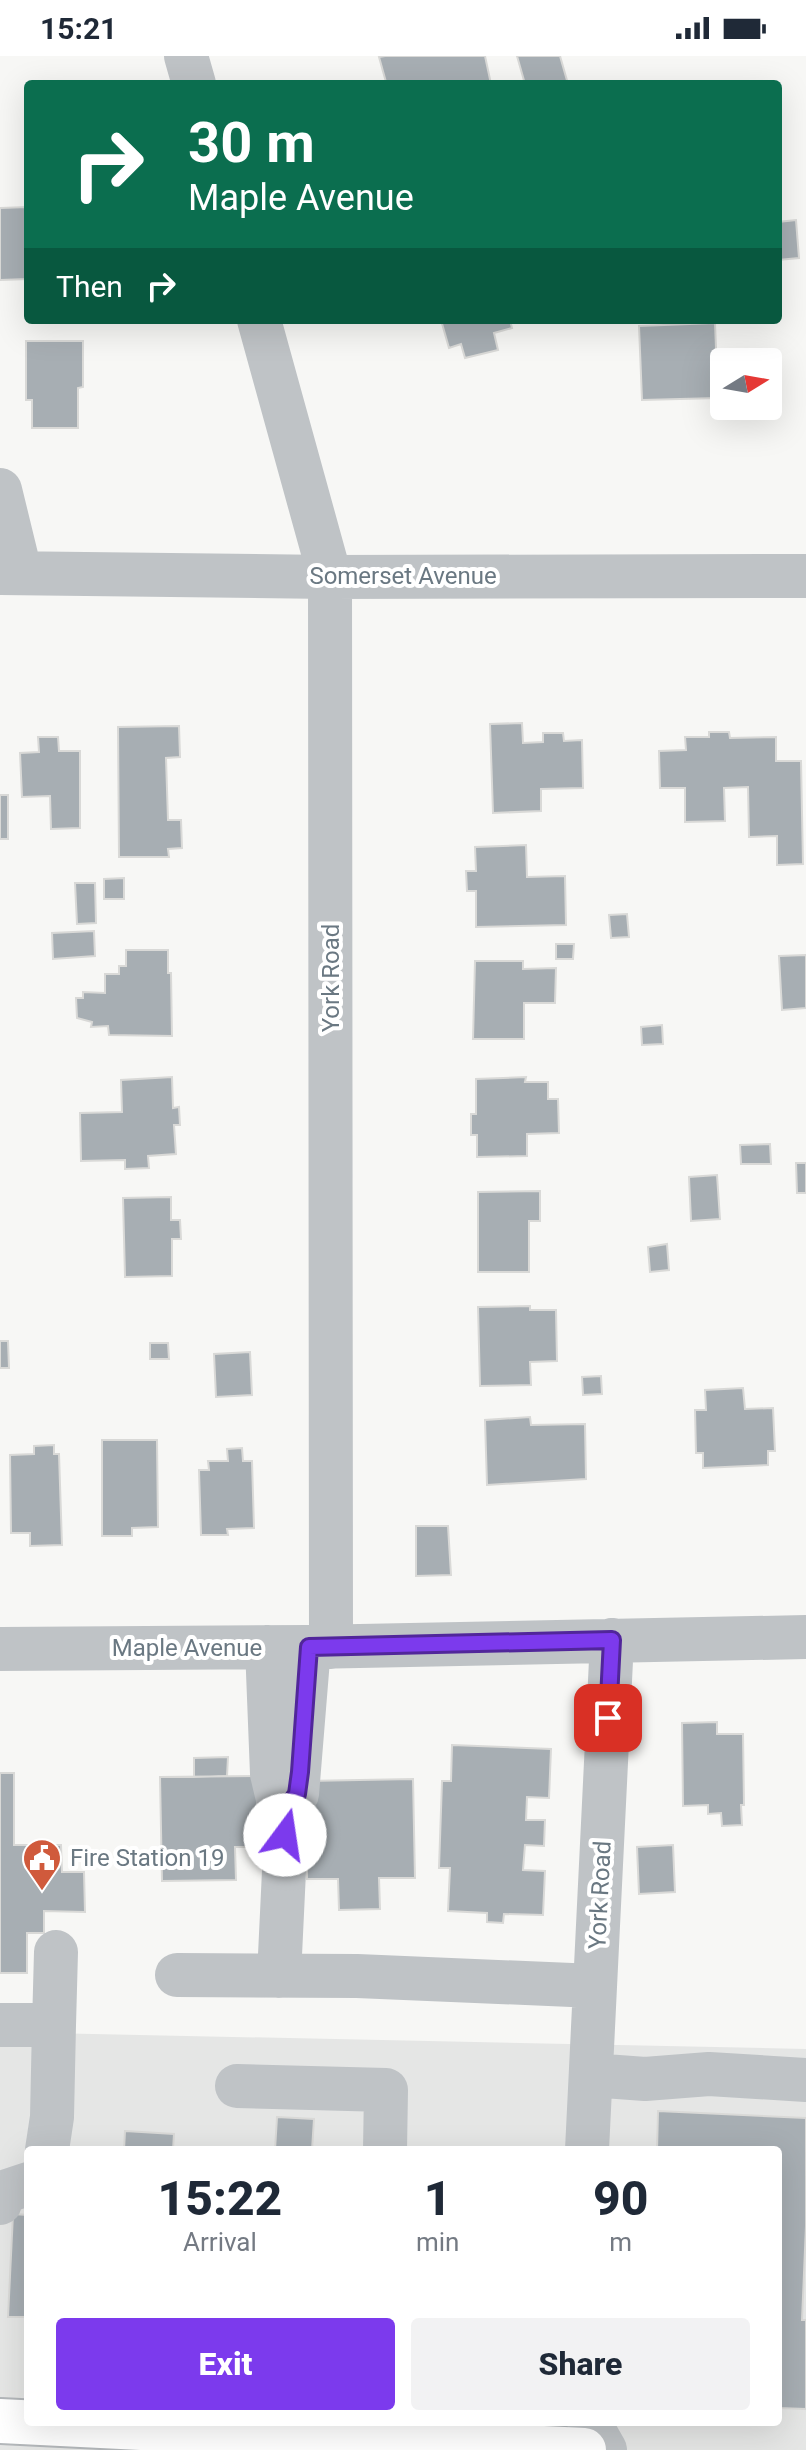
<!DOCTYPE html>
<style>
body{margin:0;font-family:Roboto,sans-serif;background:#f2f2f3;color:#1f2937;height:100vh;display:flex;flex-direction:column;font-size:30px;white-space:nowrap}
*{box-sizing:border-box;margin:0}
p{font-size:26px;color:#747a83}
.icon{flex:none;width:44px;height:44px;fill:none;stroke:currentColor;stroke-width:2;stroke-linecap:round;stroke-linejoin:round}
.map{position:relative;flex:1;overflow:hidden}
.panel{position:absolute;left:24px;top:2090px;width:758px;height:280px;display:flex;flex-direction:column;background:#fff;border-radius:8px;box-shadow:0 8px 32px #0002}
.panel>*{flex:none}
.guide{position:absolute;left:24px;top:24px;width:758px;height:244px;border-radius:8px;box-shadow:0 8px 32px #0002;background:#0b6e4f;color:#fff;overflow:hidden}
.needle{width:52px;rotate:79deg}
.tools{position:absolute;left:710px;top:292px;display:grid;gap:16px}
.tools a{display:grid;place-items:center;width:72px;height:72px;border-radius:8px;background:#fff;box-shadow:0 8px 32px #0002;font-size:40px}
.pin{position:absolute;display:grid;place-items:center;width:68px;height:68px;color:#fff;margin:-34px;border-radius:16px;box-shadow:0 4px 12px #0006}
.me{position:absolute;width:88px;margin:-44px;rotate:14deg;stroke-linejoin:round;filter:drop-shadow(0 0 6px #0008)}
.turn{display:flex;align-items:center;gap:28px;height:168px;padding:0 32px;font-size:36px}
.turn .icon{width:104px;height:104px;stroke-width:2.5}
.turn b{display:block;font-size:56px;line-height:68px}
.then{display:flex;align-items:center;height:76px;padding:0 32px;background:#0003;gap:16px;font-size:30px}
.eta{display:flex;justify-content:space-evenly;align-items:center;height:136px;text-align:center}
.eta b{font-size:48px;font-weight:800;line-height:56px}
.button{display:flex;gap:16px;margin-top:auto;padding:16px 32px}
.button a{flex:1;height:92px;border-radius:8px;background:#7c3aed;color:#fff;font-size:32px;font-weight:800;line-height:92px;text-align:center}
.button a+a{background:#f2f2f3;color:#1f2937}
.status{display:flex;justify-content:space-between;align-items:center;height:56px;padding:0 40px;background:#fff;direction:ltr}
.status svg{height:22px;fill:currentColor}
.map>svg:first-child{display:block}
.built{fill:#e5e6e5;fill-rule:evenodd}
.building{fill:#a7aeb3;stroke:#d9d9d7;stroke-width:2}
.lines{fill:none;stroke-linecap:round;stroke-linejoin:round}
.major-casing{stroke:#b3b7ba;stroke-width:48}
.minor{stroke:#bfc3c6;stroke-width:44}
.major{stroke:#fff;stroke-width:44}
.route-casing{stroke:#51269a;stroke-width:20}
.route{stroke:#7c3aed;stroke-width:14}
.labels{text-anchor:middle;stroke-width:8;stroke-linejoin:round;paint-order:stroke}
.street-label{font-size:24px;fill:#6a7882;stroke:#fff}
.poi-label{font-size:24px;fill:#6a7882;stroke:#fff;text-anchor:start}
</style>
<div class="status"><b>15:21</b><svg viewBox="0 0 49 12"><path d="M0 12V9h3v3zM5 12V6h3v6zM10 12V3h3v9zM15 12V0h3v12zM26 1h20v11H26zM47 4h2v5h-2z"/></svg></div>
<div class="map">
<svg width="806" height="2394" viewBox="0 0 806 2394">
<rect width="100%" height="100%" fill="#f7f7f5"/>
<!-- built -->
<path class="built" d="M 0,1976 L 806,1993 L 806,2394 L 0,2394 ZM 28,2094 L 778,2094 L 778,2366 L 28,2366 Z"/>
<!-- building -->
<path class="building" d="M 385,0 L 485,0 L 491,28 L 379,28 L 386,26 L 379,1 Z
M 517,0 L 560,0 L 568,28 L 525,28 Z
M 28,151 L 28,223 L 0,224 L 0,152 Z
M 796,164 L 799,202 L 778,204 L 778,166 Z
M 441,264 L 510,264 L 512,272 L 494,277 L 498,294 L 465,302 L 461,288 L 449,292 Z
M 715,267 L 718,342 L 642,344 L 639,270 Z
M 26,285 L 83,285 L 83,331 L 78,332 L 78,372 L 32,372 L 32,344 L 26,344 Z
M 522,667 L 523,687 L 543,686 L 543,677 L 563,677 L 564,685 L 582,684 L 583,732 L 541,733 L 541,755 L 493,757 L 490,668 Z
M 179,670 L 180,701 L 166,702 L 168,764 L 181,764 L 182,792 L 168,793 L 169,801 L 119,801 L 118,671 Z
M 709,676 L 729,676 L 730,682 L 776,681 L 776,705 L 801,705 L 803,808 L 777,809 L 777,780 L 749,781 L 748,731 L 724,732 L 725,765 L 685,766 L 685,732 L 660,732 L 659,695 L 686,694 L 685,681 L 709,681 Z
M 38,681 L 58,681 L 59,695 L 80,695 L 80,772 L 51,773 L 50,740 L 22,741 L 20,697 L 39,696 Z
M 0,739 L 8,739 L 8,783 L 0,783 Z
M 526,789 L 527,821 L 565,820 L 566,869 L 476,871 L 476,835 L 467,835 L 466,815 L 476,815 L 475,791 Z
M 124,822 L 124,843 L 104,843 L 104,823 Z
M 75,827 L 95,827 L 96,867 L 77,868 Z
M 627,858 L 629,881 L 611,882 L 609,859 Z
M 94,875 L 95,900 L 53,903 L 52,877 Z
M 556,888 L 574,888 L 573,903 L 556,903 Z
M 126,894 L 168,894 L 168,917 L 171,917 L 172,980 L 109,979 L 108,970 L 91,971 L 92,966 L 77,962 L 76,942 L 83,942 L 83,936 L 105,937 L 105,918 L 119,918 L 119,910 L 126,910 Z
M 806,899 L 806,952 L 782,954 L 779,900 Z
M 475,905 L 523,905 L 523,913 L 556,912 L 555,947 L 524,947 L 524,983 L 473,983 Z
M 662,969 L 663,988 L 642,989 L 641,971 Z
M 172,1021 L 173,1052 L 179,1051 L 180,1069 L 174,1069 L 176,1098 L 148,1100 L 149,1112 L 125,1113 L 125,1104 L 81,1105 L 80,1057 L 122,1056 L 121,1024 Z
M 526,1021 L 525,1026 L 548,1026 L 548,1043 L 558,1043 L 559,1077 L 527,1078 L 527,1100 L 477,1101 L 477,1079 L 471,1079 L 471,1058 L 476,1058 L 476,1023 Z
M 770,1088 L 771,1108 L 741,1108 L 740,1089 Z
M 796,1107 L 806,1107 L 806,1137 L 797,1137 Z
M 717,1119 L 720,1163 L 691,1165 L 689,1121 Z
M 540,1135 L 540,1165 L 529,1165 L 529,1216 L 478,1216 L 478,1136 Z
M 171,1141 L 171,1164 L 180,1164 L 181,1183 L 172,1183 L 172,1220 L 125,1221 L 123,1142 Z
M 667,1188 L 669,1214 L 650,1216 L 648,1191 Z
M 530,1250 L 530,1254 L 556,1254 L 557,1305 L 530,1306 L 531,1329 L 480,1330 L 478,1251 Z
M 0,1285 L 8,1285 L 9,1312 L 0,1312 Z
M 150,1287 L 168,1287 L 169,1303 L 150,1303 Z
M 250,1296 L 252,1339 L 216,1341 L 214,1298 Z
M 601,1320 L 602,1338 L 583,1339 L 582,1321 Z
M 743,1332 L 745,1353 L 773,1352 L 775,1395 L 768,1395 L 768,1409 L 703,1412 L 703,1397 L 696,1397 L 695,1354 L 706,1354 L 705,1334 Z
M 530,1361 L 531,1369 L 585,1368 L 586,1423 L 487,1429 L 485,1364 Z
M 102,1384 L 157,1384 L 158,1471 L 132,1472 L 132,1480 L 102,1480 Z
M 54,1389 L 54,1398 L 59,1398 L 62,1489 L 30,1490 L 30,1477 L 11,1477 L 10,1399 L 34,1398 L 34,1390 Z
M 242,1392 L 243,1405 L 252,1405 L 254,1472 L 227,1473 L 228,1479 L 201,1479 L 199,1414 L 209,1414 L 208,1405 L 228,1405 L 227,1393 Z
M 416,1470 L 448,1470 L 451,1519 L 416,1520 Z
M 717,1666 L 717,1678 L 743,1678 L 744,1749 L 741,1749 L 742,1769 L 722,1770 L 721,1757 L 708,1758 L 708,1749 L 683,1750 L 682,1667 Z
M 452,1689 L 551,1693 L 549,1742 L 527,1741 L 526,1764 L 545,1764 L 544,1790 L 525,1789 L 523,1814 L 545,1815 L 543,1859 L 504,1858 L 503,1867 L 487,1866 L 487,1857 L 448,1855 L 450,1812 L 439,1812 L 442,1725 L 451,1725 Z
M 228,1701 L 227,1720 L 194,1721 L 194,1702 Z
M 0,1717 L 14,1717 L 14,1789 L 61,1789 L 62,1816 L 84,1816 L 85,1856 L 44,1855 L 44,1877 L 27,1877 L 27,1917 L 0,1917 Z
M 257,1720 L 258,1791 L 235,1791 L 236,1824 L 162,1825 L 160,1721 Z
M 413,1723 L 415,1822 L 379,1822 L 380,1853 L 339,1854 L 338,1823 L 307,1823 L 306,1725 Z
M 673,1789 L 675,1836 L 639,1838 L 637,1791 Z
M 658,2055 L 806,2062 L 806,2170 L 802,2264 L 806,2264 L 806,2353 L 778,2352 L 778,2094 L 657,2094 Z
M 277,2061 L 314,2063 L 312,2094 L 275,2094 Z
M 125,2075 L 174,2078 L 173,2094 L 124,2094 Z
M 13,2158 L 28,2159 L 28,2261 L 8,2261 Z"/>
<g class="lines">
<!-- major casing -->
<g class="major-casing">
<path id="major" d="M 0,2365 L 584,2394"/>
</g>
<!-- minor -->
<path class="minor" d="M 186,0 L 194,28
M 259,264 L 330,521 L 331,1591
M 0,434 L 20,516
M 0,517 L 330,521 L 806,520
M 267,1591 L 272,1718 L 277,1739 L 287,1752 L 297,1738 L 309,1591
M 0,1593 L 309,1591 L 806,1581
M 177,1919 L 357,1920 L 595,1930
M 279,1920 L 287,1752
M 0,1969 L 54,1969 L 56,1896
M 591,2019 L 645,2023 L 709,2018 L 806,2024
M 237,2030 L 386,2034 L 385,2094
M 47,2094 L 52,2061 L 54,1969
M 587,2094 L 612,1584
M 0,2147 L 1,2137 L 28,2128
M 589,2366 L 605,2394"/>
<!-- major -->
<use href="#major" class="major"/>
</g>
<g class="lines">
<!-- route casing -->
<g class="route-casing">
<path id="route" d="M 285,1779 L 287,1752 L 297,1738 L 300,1716 L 309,1591 L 612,1584 L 608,1662"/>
</g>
<!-- route -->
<use href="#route" class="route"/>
</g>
<!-- icons -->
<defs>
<g id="civic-pin" transform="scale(2)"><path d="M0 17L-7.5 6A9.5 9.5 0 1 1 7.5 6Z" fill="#d05a3c" stroke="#fff"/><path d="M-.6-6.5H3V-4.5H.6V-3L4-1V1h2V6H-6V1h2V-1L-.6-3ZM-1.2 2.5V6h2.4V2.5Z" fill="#fff"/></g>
</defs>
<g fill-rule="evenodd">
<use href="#civic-pin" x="42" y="1802"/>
</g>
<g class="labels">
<!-- street labels -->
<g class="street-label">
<text x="403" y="528">Somerset Avenue</text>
<text transform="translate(331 922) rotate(-90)" y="8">York Road</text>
<text x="187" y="1600">Maple Avenue</text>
<text transform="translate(600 1839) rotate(-87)" y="8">York Road</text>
</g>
<!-- poi labels -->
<g class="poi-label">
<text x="70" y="1810">Fire Station 19</text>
</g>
</g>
</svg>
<div class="tools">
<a><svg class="needle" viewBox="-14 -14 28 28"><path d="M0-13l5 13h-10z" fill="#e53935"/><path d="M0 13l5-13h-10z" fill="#747a83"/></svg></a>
</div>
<div class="pin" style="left:608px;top:1662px;background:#d93025"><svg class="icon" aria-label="arrive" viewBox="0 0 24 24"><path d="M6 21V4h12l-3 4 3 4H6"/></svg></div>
<svg class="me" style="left:285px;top:1779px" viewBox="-20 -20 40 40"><circle r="19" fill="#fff"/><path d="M0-13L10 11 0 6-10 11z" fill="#7c3aed"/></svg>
<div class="guide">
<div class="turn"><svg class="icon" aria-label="right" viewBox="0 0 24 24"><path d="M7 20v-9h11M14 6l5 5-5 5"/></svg><div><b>30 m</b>Maple Avenue</div></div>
<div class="then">Then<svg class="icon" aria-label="right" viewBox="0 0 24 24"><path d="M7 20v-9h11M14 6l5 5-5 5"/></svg></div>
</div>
<section class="panel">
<div class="eta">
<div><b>15:22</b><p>Arrival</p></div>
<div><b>1</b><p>min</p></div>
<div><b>90</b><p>m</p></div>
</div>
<div class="button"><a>Exit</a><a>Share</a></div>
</section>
</div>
